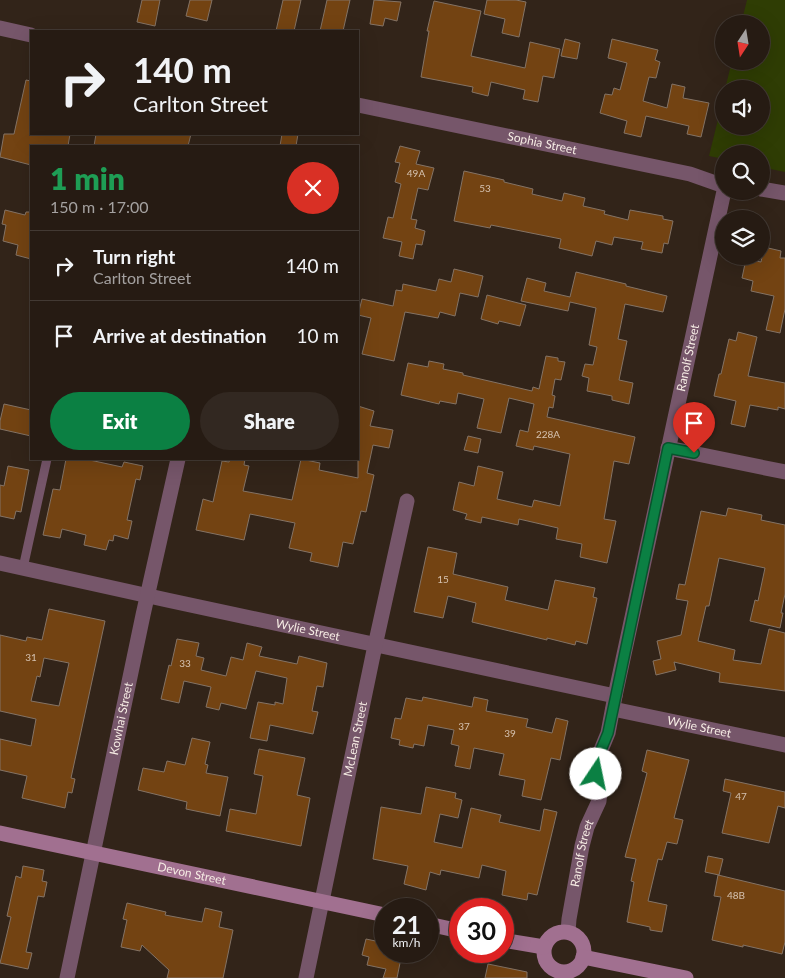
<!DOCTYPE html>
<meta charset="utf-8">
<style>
body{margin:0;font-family:Lato,sans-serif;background:#322821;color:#f1f3f6;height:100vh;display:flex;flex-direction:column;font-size:19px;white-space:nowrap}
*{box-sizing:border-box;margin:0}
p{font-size:16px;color:#a4a1a0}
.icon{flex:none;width:28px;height:28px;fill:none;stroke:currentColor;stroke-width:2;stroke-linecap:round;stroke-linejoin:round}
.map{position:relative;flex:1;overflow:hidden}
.drawer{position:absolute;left:30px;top:145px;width:329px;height:315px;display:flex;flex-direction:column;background:#261b13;border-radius:0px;box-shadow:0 5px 20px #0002,0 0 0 1px #423933}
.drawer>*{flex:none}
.top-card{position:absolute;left:30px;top:30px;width:329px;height:105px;border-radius:0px;box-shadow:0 5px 20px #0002,0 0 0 1px #423933;background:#261b13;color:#f1f3f6;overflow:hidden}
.needle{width:32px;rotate:192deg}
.tools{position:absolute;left:715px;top:15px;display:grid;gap:10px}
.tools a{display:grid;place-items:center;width:55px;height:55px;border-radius:50%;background:#261b13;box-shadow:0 5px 20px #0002,0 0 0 1px #423933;font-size:25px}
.speed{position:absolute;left:374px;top:898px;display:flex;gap:10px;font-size:25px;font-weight:700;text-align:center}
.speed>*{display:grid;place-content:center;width:65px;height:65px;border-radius:50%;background:#261b13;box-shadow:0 5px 20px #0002,0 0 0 1px #423933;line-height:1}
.speed small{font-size:12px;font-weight:400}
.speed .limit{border:8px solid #d22;background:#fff;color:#111}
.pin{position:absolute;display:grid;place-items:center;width:42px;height:42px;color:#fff;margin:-51px -21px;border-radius:50% 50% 50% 0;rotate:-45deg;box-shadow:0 0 5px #0007}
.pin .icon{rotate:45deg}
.me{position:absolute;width:55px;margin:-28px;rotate:11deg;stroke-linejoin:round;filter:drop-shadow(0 0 4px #0008)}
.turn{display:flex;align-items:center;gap:18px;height:105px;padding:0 20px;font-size:22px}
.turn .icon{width:65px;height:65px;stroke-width:2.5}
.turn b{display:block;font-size:35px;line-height:42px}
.round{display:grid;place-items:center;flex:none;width:52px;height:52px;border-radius:26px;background:#322821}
.headline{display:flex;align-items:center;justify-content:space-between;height:85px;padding:0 20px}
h1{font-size:30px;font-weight:800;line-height:38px;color:#1e9e55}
.cta{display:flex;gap:10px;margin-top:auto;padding:10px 20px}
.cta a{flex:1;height:58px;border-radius:30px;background:#0b8043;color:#fff;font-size:20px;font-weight:800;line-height:58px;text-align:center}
.cta a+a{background:#322821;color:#f1f3f6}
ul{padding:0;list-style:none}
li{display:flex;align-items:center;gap:15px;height:70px;padding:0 20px;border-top:1px solid #423933}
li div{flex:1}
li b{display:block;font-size:19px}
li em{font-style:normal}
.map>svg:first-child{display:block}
.green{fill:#2f3d04}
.building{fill:#734312;stroke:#847365;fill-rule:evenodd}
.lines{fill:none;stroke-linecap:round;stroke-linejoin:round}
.lane{stroke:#76566a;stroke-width:9}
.street{stroke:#76566a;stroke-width:15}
.secondary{stroke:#a17090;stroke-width:15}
.route-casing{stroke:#07532c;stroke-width:12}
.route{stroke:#0b8043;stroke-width:9}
.labels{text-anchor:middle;stroke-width:4;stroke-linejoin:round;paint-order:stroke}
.number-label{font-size:10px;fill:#d5c2b0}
.street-label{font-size:12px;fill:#f6ece4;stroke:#322419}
</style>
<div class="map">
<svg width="785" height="978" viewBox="0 0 785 978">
<rect width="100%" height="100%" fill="#322419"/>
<!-- green -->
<path class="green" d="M 747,0 L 785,0 L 785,172 L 761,167 L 761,154 L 724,154 L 724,159 L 709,156 L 724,95 L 724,126 L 761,126 L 761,89 L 725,89 L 732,61 L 761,61 L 761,24 L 741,24 Z"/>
<!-- building -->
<path class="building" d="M 142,0 L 160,0 L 155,26 L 137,22 Z
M 190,0 L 212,0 L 207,21 L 186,16 Z
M 283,0 L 301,0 L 294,31 L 276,31 Z
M 327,0 L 350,0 L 343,31 L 320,31 Z
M 374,0 L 401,2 L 397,21 L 385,18 L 383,26 L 370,24 Z
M 487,0 L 516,0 L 526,2 L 519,37 L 502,33 L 505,19 L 484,14 Z
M 434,1 L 481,11 L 471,56 L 525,68 L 530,42 L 560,49 L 554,78 L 543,76 L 538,102 L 523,99 L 525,90 L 491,82 L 488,96 L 472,92 L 473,87 L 421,77 L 429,31 L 427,31 Z
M 565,39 L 580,43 L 577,59 L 561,56 Z
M 612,39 L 658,50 L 655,60 L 660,62 L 656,78 L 649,77 L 643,101 L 667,108 L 672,84 L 685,87 L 683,98 L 709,103 L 701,137 L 687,134 L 689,126 L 646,116 L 641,137 L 624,133 L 627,121 L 600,113 L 605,94 L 612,95 L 614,88 L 620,90 L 627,63 L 608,58 Z
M 26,80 L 31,81 L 31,134 L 70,134 L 68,146 L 31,146 L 31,165 L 0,157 L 4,134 L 14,134 Z
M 96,134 L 191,134 L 188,146 L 94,146 Z
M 282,134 L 298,134 L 296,146 L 280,146 Z
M 400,146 L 420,151 L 416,164 L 434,168 L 428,190 L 418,188 L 411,219 L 417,220 L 415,228 L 425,231 L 422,245 L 416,244 L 413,259 L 399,256 L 402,242 L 383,238 L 388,217 L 393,218 L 401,184 L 395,182 L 400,163 L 395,162 Z
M 464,171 L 504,180 L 504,182 L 533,189 L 532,194 L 562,201 L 564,193 L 585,198 L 583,206 L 605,211 L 604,214 L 628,220 L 630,210 L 663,216 L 663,219 L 673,221 L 668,244 L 664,243 L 662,253 L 641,249 L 643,242 L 614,237 L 612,245 L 596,241 L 592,256 L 559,248 L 561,239 L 491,225 L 490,228 L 454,221 Z
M 5,210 L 25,215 L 26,212 L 31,212 L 31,259 L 16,255 L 18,245 L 3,241 L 6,225 L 2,224 Z
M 764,247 L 781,251 L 780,258 L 785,258 L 785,309 L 780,333 L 766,330 L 774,296 L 751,291 L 753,281 L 742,278 L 746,259 L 761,262 Z
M 454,269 L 483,276 L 478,297 L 460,293 L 455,316 L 440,312 L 438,318 L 405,312 L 394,361 L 362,354 L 371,318 L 358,315 L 362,299 L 393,306 L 396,290 L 402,291 L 403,284 L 436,291 L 439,279 L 451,282 Z
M 576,272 L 626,284 L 626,286 L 667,296 L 663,312 L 625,304 L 618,339 L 627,341 L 619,380 L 633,383 L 629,404 L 612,400 L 612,396 L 587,391 L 589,378 L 582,376 L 585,364 L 593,365 L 597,347 L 589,345 L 596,308 L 570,302 L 568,311 L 521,301 L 527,278 L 546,283 L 544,291 L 570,297 Z
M 487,295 L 526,305 L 520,326 L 499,321 L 498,324 L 481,319 Z
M 738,332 L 757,337 L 748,376 L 785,383 L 785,409 L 778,407 L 778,410 L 750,405 L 745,427 L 731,424 L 736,401 L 714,396 L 719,374 L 721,374 L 729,339 L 736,341 Z
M 546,356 L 558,358 L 558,361 L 565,362 L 561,380 L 555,379 L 552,395 L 555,396 L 553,408 L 549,407 L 547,417 L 635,437 L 629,464 L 614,461 L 604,519 L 616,521 L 607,563 L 580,557 L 582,544 L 556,539 L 558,528 L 519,519 L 518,525 L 482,517 L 481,523 L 465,519 L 467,514 L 453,510 L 459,482 L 474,486 L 478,466 L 503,472 L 497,499 L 532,507 L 534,500 L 560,506 L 570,454 L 534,446 L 533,450 L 516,446 L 520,430 L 528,432 L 534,404 L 509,398 L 501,433 L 477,428 L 484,399 L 458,393 L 456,404 L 440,401 L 439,404 L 401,395 L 408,363 L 428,367 L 429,361 L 444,364 L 443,369 L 463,373 L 463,375 L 532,391 L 533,387 L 539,389 Z
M 4,404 L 31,410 L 31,436 L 0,429 L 0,421 Z
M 358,406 L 374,411 L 370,426 L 393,430 L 389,448 L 373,445 L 367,473 L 374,475 L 366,512 L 361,511 L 353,544 L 343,542 L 338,567 L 310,561 L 312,553 L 289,548 L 295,523 L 250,514 L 244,540 L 196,530 L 203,499 L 213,502 L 222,461 L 229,462 L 230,459 L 245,459 L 244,465 L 249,466 L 243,491 L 292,500 L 301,459 L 320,463 L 319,470 L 358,478 Z
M 468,436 L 481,439 L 478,453 L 464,450 Z
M 66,459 L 85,459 L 122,467 L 124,462 L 143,466 L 140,480 L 136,479 L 127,520 L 132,521 L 128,539 L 114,535 L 113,541 L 109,540 L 106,550 L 84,545 L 86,535 L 62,529 L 60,538 L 43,535 L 53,489 L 60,490 Z
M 8,466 L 29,470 L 21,512 L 16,511 L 14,519 L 0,516 L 0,485 L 4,486 Z
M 728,508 L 762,515 L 761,520 L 785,525 L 785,594 L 781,613 L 783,613 L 780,628 L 750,621 L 755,600 L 758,601 L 765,568 L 719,558 L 709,606 L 706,606 L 698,641 L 735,650 L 733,660 L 761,664 L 769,629 L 785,633 L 785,691 L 719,682 L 720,673 L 674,662 L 676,670 L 656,675 L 653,661 L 661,659 L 657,641 L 681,635 L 688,601 L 676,599 L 679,584 L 685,585 L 701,511 L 726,516 Z
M 428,547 L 457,553 L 453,574 L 508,587 L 505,600 L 548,610 L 555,580 L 595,588 L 593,597 L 597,598 L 587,644 L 576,641 L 575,645 L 547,638 L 547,640 L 472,622 L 476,603 L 448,596 L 443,618 L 414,612 Z
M 49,609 L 105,621 L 71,778 L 75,779 L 72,793 L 68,792 L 65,808 L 22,798 L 27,776 L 0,770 L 0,739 L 31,746 L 36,719 L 0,711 L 0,635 L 26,641 L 27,637 L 42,640 ZM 44,658 L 69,663 L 59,706 L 31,701 L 37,676 L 40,677 Z
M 177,639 L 199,643 L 196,656 L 204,658 L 201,670 L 226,676 L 231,657 L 243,660 L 247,643 L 262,647 L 259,656 L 297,664 L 299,656 L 327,663 L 323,687 L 317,686 L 312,711 L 318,712 L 313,734 L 270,725 L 267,741 L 250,738 L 258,702 L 275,705 L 275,702 L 283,704 L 287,678 L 256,671 L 246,709 L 221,703 L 219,710 L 206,707 L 211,687 L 184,681 L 179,703 L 161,699 L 169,665 L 171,666 Z
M 423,697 L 472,707 L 474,697 L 488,700 L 486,711 L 528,719 L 526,727 L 552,733 L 556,718 L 568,721 L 560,760 L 551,758 L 541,800 L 522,796 L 525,780 L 499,775 L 504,754 L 474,748 L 470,769 L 455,766 L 459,746 L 451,744 L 454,730 L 428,725 L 424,746 L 414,744 L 413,748 L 399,745 L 400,740 L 391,738 L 395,718 L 401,719 L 406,698 L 422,701 Z
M 192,738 L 210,742 L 205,764 L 208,765 L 206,773 L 228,777 L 220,816 L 186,809 L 187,802 L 138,790 L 143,768 L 164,772 L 167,761 L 185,765 Z
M 259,749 L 305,758 L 297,795 L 310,798 L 301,846 L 226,831 L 230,809 L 256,814 L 263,776 L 254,774 Z
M 647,750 L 689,760 L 674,818 L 683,820 L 677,844 L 667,842 L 662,860 L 658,859 L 648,901 L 667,905 L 662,932 L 650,930 L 650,927 L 627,922 L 634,882 L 631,881 L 636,859 L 625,857 L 647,773 L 642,771 Z
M 725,779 L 785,792 L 785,808 L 778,806 L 769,843 L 722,833 L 731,793 L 723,791 Z
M 426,787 L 456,793 L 455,798 L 462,800 L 458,818 L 440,814 L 434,842 L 462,848 L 471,808 L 501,815 L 499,822 L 540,831 L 544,809 L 557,812 L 537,895 L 528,893 L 527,900 L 502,895 L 506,871 L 482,865 L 479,878 L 441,870 L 440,875 L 430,872 L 426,890 L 404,884 L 408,866 L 373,859 L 381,807 L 421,814 Z
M 708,856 L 723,859 L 719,875 L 705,872 Z
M 23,866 L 44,870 L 42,881 L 47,882 L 44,897 L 38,896 L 26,952 L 32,953 L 28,969 L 0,963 L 11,917 L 7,916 L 16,876 L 21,878 Z
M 718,875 L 785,891 L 785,942 L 782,954 L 743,945 L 743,947 L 712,940 L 721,897 L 714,896 Z
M 127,903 L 166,912 L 165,915 L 202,922 L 205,908 L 222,912 L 219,927 L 233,930 L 223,978 L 167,978 L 169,970 L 142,945 L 140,951 L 121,947 L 127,920 L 123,919 Z
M 366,939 L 385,943 L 385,951 L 399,951 L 398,957 L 401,958 L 397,978 L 383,978 L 386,969 L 367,965 L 369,957 L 362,955 Z
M 488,964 L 527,972 L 527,978 L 485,978 Z"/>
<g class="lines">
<!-- lane -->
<path class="lane" d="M 23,568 L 47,459"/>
<!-- street -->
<g class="street">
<path d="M 0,28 L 31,35"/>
<path id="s1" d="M 358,105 L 690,174 L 724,186"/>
<path d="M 761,189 L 785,193"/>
<path d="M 668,448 L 785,472"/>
<path id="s2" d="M 0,563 L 167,600 L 615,696"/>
<path id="s3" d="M 613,709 L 785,745"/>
<path id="s4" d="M 568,932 L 569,919 L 582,846 L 587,827 L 599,801 L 600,792 L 596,775 L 596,762 L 608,733 L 615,696 L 724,191"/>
<path id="s5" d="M 67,978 L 143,615 L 178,459"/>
<path id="s6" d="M 306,978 L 373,655 L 407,501"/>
</g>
<!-- secondary -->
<g class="secondary">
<path id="s7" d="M 0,833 L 385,915"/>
<path d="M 428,924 L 460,931"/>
<circle cx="564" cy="952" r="20"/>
<path d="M 502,940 L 544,947"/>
<path d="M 583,957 L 686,978"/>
</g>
</g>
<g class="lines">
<!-- route casing -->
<g class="route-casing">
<path id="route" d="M 596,774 L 596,762 L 608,733 L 668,448 L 694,453"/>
</g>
<!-- route -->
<use href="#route" class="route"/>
</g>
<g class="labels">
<!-- number labels -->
<g class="number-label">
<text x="416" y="177">49A</text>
<text x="485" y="192">53</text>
<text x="548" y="438">228A</text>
<text x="443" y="583">15</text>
<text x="31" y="661">31</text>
<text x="185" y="667">33</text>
<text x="464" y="730">37</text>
<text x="510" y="737">39</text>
<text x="741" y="800">47</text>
<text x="736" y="899">48B</text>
</g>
<!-- street labels -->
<g class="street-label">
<text dy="4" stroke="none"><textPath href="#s1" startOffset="188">Sophia Street</textPath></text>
<text dy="4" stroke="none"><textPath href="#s4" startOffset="590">Ranolf Street</textPath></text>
<text dy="4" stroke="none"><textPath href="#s2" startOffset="315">Wylie Street</textPath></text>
<text dy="4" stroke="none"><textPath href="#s5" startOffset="265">Kowhai Street</textPath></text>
<text dy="4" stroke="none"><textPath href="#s3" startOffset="88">Wylie Street</textPath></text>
<text dy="4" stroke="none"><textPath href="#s6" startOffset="244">McLean Street</textPath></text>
<text dy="4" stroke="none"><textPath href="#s4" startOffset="80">Ranolf Street</textPath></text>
<text dy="4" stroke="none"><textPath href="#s7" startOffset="196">Devon Street</textPath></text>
</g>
</g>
</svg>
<div class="tools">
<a><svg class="needle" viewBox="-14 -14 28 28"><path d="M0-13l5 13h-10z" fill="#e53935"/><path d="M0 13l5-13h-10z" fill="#a4a1a0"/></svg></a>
<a><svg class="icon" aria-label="sound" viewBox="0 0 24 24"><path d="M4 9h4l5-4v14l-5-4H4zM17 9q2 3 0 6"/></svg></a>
<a><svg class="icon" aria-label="search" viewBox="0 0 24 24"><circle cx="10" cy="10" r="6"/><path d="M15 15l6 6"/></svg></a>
<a><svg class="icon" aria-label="layers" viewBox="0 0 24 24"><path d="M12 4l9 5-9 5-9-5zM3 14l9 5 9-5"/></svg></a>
</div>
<div class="speed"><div>21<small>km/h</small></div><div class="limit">30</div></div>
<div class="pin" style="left:694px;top:453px;background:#d93025"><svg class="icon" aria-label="arrive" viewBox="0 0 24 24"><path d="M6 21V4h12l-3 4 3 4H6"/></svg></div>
<svg class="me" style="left:596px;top:774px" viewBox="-20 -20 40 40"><circle r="19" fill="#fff"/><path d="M0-13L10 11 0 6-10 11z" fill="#0b8043"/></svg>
<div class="top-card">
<div class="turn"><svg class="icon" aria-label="right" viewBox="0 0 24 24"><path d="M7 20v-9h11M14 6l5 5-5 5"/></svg><div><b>140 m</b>Carlton Street</div></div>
</div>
<section class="drawer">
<div class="headline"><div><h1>1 min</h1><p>150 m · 17:00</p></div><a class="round" style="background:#d93025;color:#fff"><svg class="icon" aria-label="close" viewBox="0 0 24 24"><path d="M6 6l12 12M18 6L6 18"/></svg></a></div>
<ul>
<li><svg class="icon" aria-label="right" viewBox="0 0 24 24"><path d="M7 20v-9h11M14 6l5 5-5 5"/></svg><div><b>Turn right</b><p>Carlton Street</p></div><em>140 m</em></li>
<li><svg class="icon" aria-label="arrive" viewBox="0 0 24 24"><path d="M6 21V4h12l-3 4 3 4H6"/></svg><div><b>Arrive at destination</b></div><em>10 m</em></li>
</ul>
<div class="cta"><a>Exit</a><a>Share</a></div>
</section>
</div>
